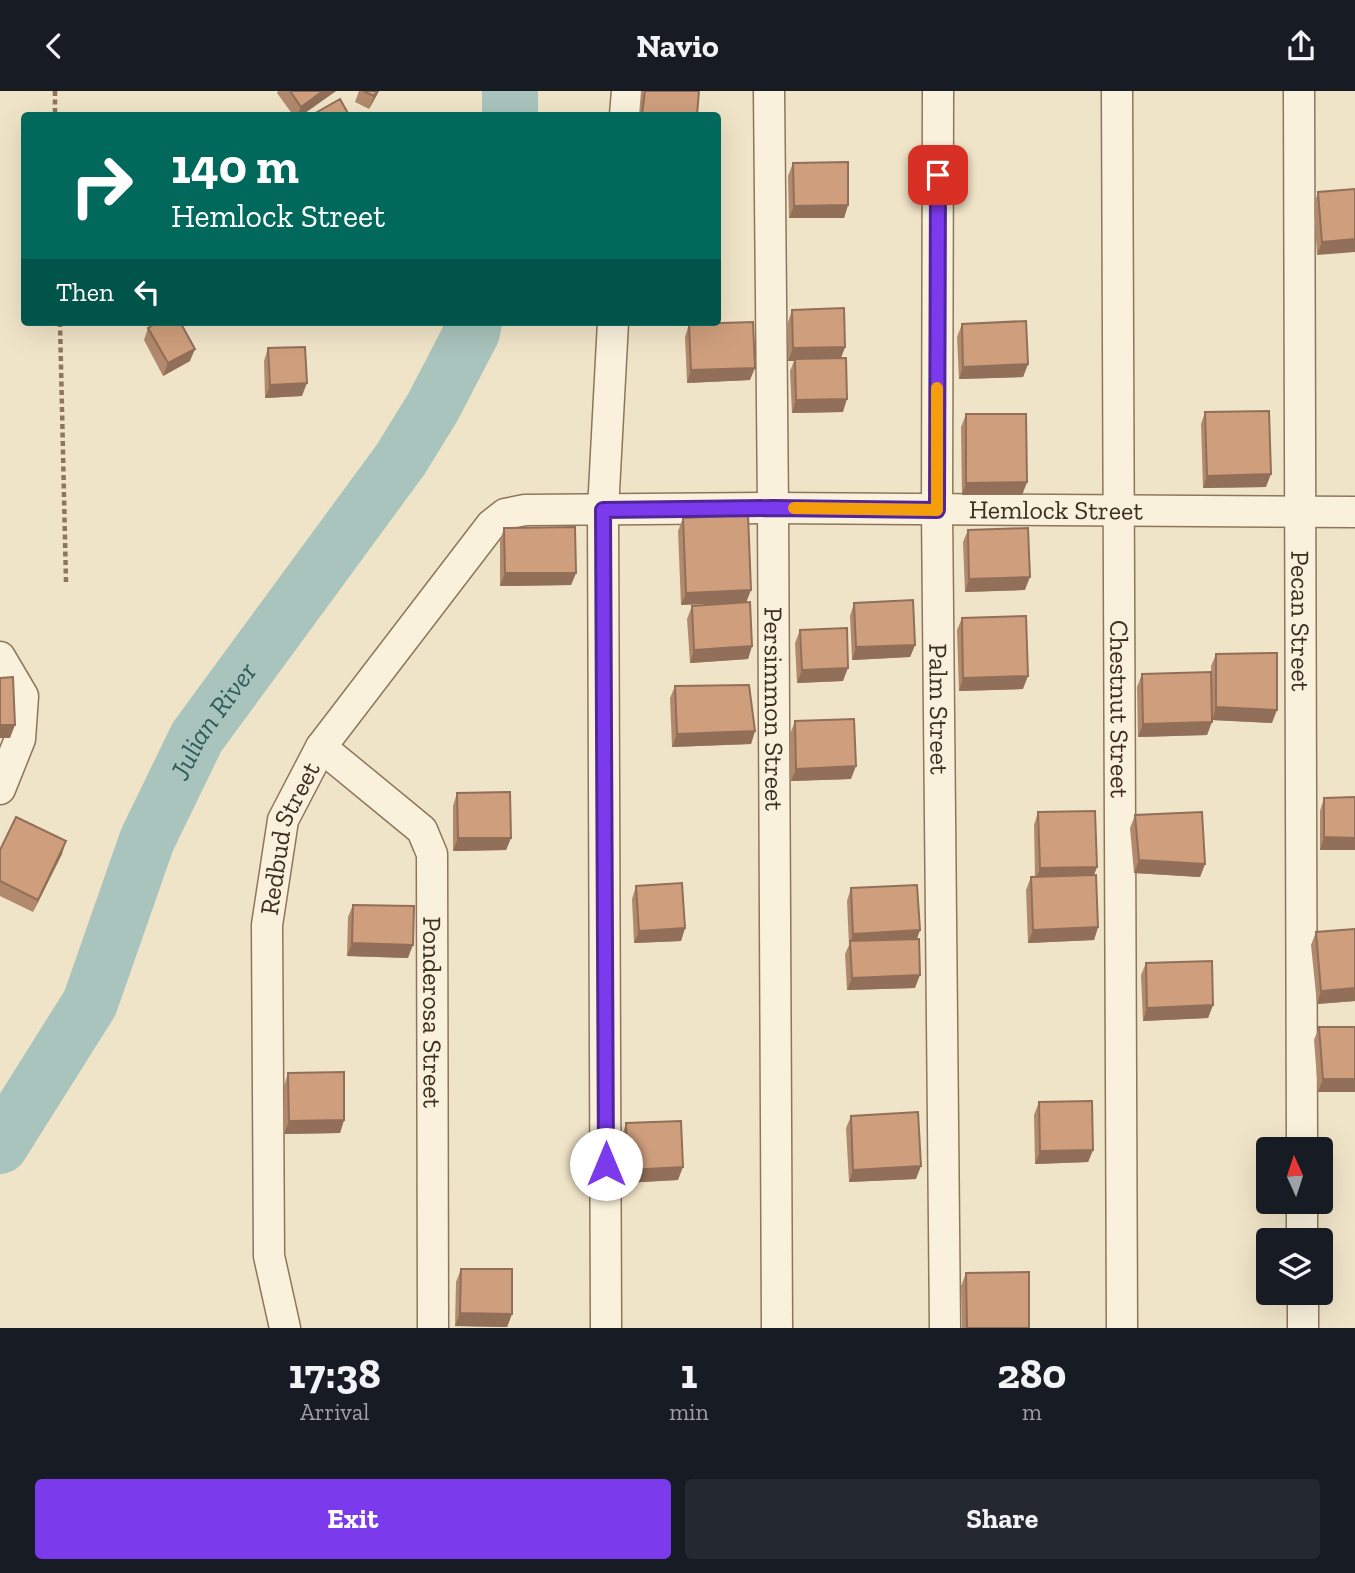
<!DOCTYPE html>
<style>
body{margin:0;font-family:"Zilla Slab",serif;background:#242831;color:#f1f3f6;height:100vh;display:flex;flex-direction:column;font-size:26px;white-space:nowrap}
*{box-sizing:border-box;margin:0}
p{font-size:23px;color:#9ea1a6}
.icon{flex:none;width:38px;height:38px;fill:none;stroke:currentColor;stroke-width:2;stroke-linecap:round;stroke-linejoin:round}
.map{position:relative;height:1237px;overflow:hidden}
.side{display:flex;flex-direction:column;background:#171b24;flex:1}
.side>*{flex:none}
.top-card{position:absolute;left:21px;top:21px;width:700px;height:214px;border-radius:7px;box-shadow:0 7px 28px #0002;background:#00695c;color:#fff;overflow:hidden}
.needle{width:46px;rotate:357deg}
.buttons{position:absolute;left:1256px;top:1046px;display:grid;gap:14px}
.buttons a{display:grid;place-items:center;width:77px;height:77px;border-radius:7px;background:#171b24;box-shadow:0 7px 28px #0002;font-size:35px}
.pin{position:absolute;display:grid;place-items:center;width:60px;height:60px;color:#fff;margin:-30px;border-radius:14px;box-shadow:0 4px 10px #0006}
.me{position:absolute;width:77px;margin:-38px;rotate:0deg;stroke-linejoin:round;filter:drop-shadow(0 0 5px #0008)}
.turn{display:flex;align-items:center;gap:24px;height:147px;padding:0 35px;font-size:32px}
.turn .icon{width:91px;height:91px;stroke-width:2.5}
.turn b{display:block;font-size:49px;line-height:60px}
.then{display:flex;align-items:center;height:66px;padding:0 35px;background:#0003;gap:14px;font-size:26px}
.eta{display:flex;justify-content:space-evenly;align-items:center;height:119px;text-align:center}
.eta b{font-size:42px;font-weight:700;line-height:49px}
.cta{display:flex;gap:14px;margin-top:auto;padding:14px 35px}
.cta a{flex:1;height:80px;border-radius:7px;background:#7c3aed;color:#fff;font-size:28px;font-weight:700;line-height:80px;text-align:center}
.cta a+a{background:#242831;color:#f1f3f6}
header{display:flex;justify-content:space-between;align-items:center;height:91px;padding:0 35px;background:#171b24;font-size:32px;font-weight:700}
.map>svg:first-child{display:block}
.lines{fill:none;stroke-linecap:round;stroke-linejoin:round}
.river{stroke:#a9c4bc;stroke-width:56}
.minor-casing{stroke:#8d765c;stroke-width:33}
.path{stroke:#8d765c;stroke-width:4.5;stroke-dasharray:5 3.5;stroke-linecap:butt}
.minor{stroke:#faf1dc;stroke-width:30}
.wall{fill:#b2896c}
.shaded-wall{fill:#916f58}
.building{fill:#cf9f7d;stroke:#916f58;stroke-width:2}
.route-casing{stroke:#51269a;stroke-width:18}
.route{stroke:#7c3aed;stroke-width:12}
.slow{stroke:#f59e0b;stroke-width:12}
.labels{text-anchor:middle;stroke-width:5;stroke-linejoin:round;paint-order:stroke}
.street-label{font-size:26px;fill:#3d2e20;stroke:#f7eed8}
.water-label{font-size:28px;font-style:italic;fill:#2f5d5a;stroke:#f7eed8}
</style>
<header><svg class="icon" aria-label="back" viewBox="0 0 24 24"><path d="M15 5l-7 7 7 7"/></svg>Navio<svg class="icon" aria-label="share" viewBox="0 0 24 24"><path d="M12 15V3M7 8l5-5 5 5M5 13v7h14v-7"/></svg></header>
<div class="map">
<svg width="1355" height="1237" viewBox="0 0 1355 1237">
<rect width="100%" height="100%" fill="#f0e4c8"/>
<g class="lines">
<!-- river -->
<g class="river">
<path d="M 510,24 L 510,0"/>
<path id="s1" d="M 0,1055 L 90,912 L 147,749 L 197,646 L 401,368 L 433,316 L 472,241 L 474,231"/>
</g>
<!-- minor casing -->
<g class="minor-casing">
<g id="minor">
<path id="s2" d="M 769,0 L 773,417 L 777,1237"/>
<path id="s3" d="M 938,0 L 937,419 L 945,1237"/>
<path id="s4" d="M 1117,0 L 1122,1237"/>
<path id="s5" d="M 1299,0 L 1302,1059"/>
<path d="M 625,24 L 627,0"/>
<path d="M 0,566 L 23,605 L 20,648 L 0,698"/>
<path id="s6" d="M 321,656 L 422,739 L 432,763 L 433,1237"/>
<path d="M 1302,1111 L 1302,1150"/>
<path d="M 1303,1202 L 1303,1237"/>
<path id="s7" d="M 285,1237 L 269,1165 L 267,834 L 283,729 L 321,656 L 491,434 L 505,423 L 525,419 L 773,417 L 1355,421"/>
<path d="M 606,1237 L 603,419 L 613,231"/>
</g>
</g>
<!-- path -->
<path class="path" d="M 55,0 L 55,24
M 60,231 L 66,491"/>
<!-- minor -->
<use href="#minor" class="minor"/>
</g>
<!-- wall -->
<path class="wall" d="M 278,0 L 336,0 L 302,24 L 293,24 L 277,2 Z
M 359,0 L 379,0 L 369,18 L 355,11 Z
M 641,0 L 699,0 L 697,24 L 639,24 Z
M 793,72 L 848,114 L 844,127 L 789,127 L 788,85 Z
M 1355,98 L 1317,164 L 1314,114 L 1318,101 Z
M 792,219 L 845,256 L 841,267 L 843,321 L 792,322 L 790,280 L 794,270 L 788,270 L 788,231 Z
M 689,233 L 750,289 L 687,292 L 685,246 Z
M 962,233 L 1028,273 L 1023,286 L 959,288 L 957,246 Z
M 148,237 L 190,270 L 163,285 L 144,249 Z
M 268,257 L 302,305 L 265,307 L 264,270 Z
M 1205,321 L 1266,396 L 1203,397 L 1201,333 Z
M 966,323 L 1027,391 L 1022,404 L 962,404 L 961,336 Z
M 748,424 L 681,514 L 678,440 L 683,427 Z
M 504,437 L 576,482 L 571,494 L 500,495 L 500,450 Z
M 968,439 L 1025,499 L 965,501 L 963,451 Z
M 854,512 L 915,554 L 910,566 L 852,569 L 850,525 Z
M 692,515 L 752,555 L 748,568 L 690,572 L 687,528 Z
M 962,527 L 1023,598 L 959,600 L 957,539 Z
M 800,539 L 843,590 L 797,592 L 795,552 Z
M 1216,563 L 1272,632 L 1212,629 L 1207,644 L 1138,646 L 1137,596 L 1142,583 L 1212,613 L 1211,575 Z
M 675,595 L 755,640 L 751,653 L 672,656 L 670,607 Z
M 795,630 L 851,688 L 791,690 L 790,643 Z
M 457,702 L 511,747 L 506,759 L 453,760 L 453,715 Z
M 1355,706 L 1320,759 L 1320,720 L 1324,707 Z
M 1038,721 L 1097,776 L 1094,784 L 1098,836 L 1094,849 L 1028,852 L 1026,799 L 1031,786 L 1035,786 L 1034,734 Z
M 1135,724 L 1205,773 L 1200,786 L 1134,782 L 1130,737 Z
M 0,759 L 62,763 L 33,821 L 0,805 Z
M 636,795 L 685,837 L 681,850 L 634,852 L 632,808 Z
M 851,797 L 920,839 L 917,848 L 915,897 L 847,899 L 845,863 L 849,854 L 847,810 Z
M 353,814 L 408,867 L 347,865 L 348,826 Z
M 1355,838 L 1355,910 L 1317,913 L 1311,854 L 1316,841 Z
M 1146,872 L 1213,914 L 1208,927 L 1143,930 L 1141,884 Z
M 1319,936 L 1355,936 L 1355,1001 L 1318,1001 L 1314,949 Z
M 288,982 L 344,1029 L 340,1042 L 284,1043 L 284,995 Z
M 1039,1011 L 1093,1059 L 1088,1071 L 1035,1073 L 1034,1024 Z
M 851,1025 L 916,1088 L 849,1091 L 846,1037 Z
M 626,1032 L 678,1089 L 624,1092 L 622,1045 Z
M 461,1178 L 512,1223 L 507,1236 L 455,1235 L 456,1191 Z
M 966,1182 L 1029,1237 L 962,1237 L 961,1195 Z"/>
<!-- shaded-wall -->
<path class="shaded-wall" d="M 323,0 L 336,0 L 302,24 L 298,24 L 301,16 Z
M 377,0 L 379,0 L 369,18 L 374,5 Z
M 848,114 L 844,127 L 789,127 L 794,115 Z
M 1355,148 L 1355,161 L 1317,164 L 1322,151 Z
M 845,256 L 840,269 L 795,268 L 794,270 L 788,270 L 793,257 Z
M 195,258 L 190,270 L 163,285 L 168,272 Z
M 1028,273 L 1023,286 L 959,288 L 963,276 Z
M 755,277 L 750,289 L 687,292 L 691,279 Z
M 307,292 L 302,305 L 265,307 L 270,294 Z
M 847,308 L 843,321 L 792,322 L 796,309 Z
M 1271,383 L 1266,396 L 1203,397 L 1207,385 Z
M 1027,391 L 1022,404 L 962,404 L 966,392 Z
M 505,482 L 576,482 L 571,494 L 500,495 Z
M 1030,486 L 1025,499 L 965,501 L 969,488 Z
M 751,499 L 746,512 L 681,514 L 686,502 Z
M 915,554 L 910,566 L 852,569 L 856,556 Z
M 752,555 L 748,568 L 690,572 L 694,559 Z
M 848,577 L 843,590 L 797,592 L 802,579 Z
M 1028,585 L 1023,598 L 959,600 L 963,587 Z
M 1216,616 L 1277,619 L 1272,632 L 1212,629 Z
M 1212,631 L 1207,644 L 1138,646 L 1143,633 Z
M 0,634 L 15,634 L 10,647 L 0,647 Z
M 755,640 L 751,653 L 672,656 L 677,643 Z
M 856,675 L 851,688 L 791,690 L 796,678 Z
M 1324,746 L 1355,747 L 1355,759 L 1320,759 Z
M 458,747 L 511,747 L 506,759 L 453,760 Z
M 66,750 L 62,763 L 33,821 L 38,809 Z
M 1139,769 L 1205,773 L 1200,786 L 1134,782 Z
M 1097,776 L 1092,788 L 1035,790 L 1040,777 Z
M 1098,836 L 1094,849 L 1028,852 L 1033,839 Z
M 685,837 L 681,850 L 634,852 L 639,840 Z
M 920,839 L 915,852 L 850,852 L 853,843 Z
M 352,852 L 413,854 L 408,867 L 347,865 Z
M 920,884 L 915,897 L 847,899 L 852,887 Z
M 1355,897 L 1355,910 L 1317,913 L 1321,900 Z
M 1213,914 L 1208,927 L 1143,930 L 1147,917 Z
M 1323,988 L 1355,988 L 1355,1001 L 1318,1001 Z
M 344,1029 L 340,1042 L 284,1043 L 289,1030 Z
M 1093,1059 L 1088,1071 L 1035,1073 L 1040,1060 Z
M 921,1075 L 916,1088 L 849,1091 L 853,1079 Z
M 683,1076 L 678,1089 L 624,1092 L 628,1079 Z
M 460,1222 L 512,1223 L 507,1236 L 455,1235 Z"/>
<!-- building -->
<path class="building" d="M 290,0 L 323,0 L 301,16 Z
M 363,0 L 377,0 L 374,5 Z
M 645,0 L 699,0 L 697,24 L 642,24 Z
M 340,8 L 349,24 L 312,24 Z
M 848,71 L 848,114 L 794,115 L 793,72 Z
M 1355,98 L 1355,148 L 1322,151 L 1318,101 Z
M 844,217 L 845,256 L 793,257 L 792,219 Z
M 1026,230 L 1028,273 L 963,276 L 962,233 Z
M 158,231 L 180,231 L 195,258 L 168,272 L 148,237 Z
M 753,231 L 755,277 L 691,279 L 689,233 Z
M 305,256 L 307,292 L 270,294 L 268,257 Z
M 846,267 L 847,308 L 796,309 L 795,268 Z
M 1269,320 L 1271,383 L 1207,385 L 1205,321 Z
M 966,323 L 1026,323 L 1027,391 L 966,392 Z
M 748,424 L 751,499 L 686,502 L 683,427 Z
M 575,436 L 576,482 L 505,482 L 504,437 Z
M 1028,437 L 1030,486 L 969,488 L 968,439 Z
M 913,509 L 915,554 L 856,556 L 854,512 Z
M 750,511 L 752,555 L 694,559 L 692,515 Z
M 1026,525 L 1028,585 L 963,587 L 962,527 Z
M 847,537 L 848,577 L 802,579 L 800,539 Z
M 1277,562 L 1277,619 L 1216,616 L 1216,563 Z
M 1211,581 L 1212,631 L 1143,633 L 1142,583 Z
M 13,586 L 15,634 L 0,634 L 0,587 Z
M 749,594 L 755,640 L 677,643 L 675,595 Z
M 854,628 L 856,675 L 796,678 L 795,630 Z
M 510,701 L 511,747 L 458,747 L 457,702 Z
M 1355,706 L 1355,747 L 1324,746 L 1324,707 Z
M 1095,720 L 1097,776 L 1040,777 L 1038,721 Z
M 1202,721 L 1205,773 L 1139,769 L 1135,724 Z
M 16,726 L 66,750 L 38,809 L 0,790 L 0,759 Z
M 1096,784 L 1098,836 L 1033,839 L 1031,786 Z
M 682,792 L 685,837 L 639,840 L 636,795 Z
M 917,794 L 920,839 L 853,843 L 851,797 Z
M 353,814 L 414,815 L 413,854 L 352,852 Z
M 1355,838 L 1355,897 L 1321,900 L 1316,841 Z
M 919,848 L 920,884 L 852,887 L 850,850 Z
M 1212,870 L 1213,914 L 1147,917 L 1146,872 Z
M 1319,936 L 1355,936 L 1355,988 L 1323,988 Z
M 344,981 L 344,1029 L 289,1030 L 288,982 Z
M 1092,1010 L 1093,1059 L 1040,1060 L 1039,1011 Z
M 918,1021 L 921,1075 L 853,1079 L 851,1025 Z
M 681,1030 L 683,1076 L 628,1079 L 626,1032 Z
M 461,1178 L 512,1178 L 512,1223 L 460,1222 Z
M 1029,1181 L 1029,1237 L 967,1237 L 966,1182 Z"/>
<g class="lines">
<!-- route casing -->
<g class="route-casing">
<path id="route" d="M 606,1073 L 603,419 L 773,417 L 937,419 L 938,84"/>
</g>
<!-- route -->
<use href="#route" class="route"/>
<!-- slow -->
<path class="slow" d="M 794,417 L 937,419 L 937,297"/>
</g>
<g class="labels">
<!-- street labels -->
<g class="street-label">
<text dy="9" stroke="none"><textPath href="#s7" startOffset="1442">Hemlock Street</textPath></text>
<text dy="9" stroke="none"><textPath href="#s5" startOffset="530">Pecan Street</textPath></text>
<text dy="9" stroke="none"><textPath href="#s2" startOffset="618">Persimmon Street</textPath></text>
<text dy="9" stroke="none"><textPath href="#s3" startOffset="618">Palm Street</textPath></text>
<text dy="9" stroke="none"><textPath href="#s4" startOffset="618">Chestnut Street</textPath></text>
<text dy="9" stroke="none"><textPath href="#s7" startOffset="495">Redbud Street</textPath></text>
<text dy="9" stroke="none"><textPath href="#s6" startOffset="315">Ponderosa Street</textPath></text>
</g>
<!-- water labels -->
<g class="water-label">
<text dy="10" stroke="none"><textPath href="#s1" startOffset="478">Julian River</textPath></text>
</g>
</g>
</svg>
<div class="buttons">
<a><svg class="needle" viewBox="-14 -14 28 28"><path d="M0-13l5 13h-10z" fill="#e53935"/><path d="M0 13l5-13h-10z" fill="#9ea1a6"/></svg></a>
<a><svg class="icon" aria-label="layers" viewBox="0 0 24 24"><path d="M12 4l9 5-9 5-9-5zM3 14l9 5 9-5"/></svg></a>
</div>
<div class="pin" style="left:938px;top:84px;background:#d93025"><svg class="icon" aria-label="arrive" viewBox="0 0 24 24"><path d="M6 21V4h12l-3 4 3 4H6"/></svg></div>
<svg class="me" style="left:606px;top:1073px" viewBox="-20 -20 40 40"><circle r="19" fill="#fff"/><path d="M0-13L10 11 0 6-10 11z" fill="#7c3aed"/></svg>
<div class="top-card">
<div class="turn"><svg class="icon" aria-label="right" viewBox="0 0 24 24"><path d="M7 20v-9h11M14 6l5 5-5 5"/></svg><div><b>140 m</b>Hemlock Street</div></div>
<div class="then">Then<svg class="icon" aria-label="left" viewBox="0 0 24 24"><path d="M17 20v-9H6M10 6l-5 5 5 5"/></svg></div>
</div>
</div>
<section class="side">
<div class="eta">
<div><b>17:38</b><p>Arrival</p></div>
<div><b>1</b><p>min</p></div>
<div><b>280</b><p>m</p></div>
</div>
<div class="cta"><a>Exit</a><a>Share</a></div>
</section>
